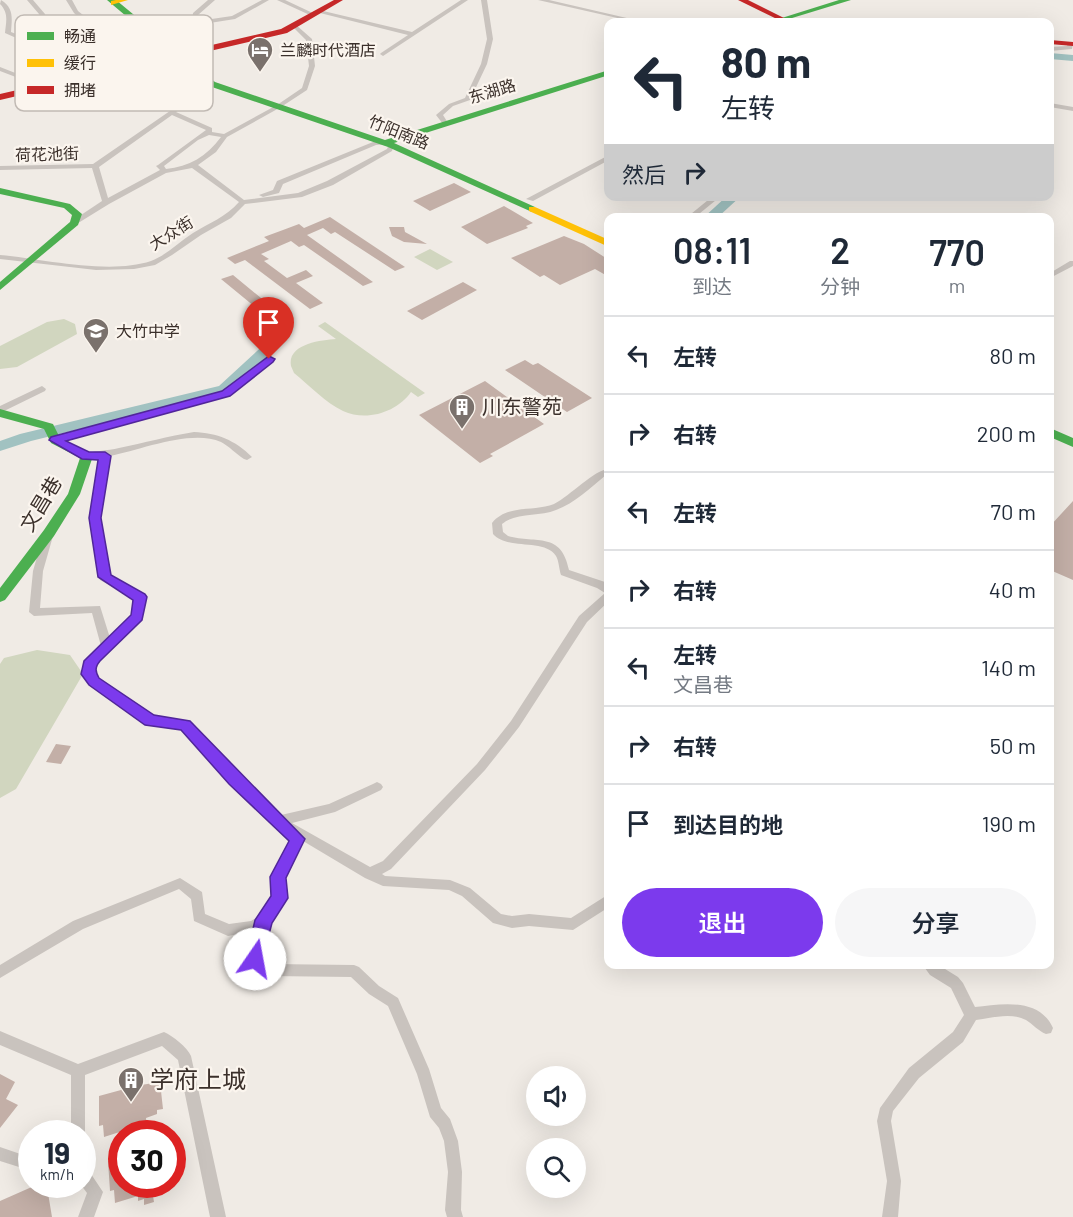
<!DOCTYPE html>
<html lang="zh">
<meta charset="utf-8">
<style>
body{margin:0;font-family:Barlow,"Noto Sans SC",sans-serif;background:#f6f6f7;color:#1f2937;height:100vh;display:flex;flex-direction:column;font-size:22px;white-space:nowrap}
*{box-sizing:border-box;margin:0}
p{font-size:20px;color:#747a83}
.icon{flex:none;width:33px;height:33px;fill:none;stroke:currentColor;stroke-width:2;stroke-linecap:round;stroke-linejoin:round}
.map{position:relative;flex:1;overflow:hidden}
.details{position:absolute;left:604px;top:213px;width:450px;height:756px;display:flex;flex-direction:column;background:#fff;border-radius:12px;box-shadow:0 6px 24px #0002}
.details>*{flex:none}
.banner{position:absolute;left:604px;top:18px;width:450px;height:183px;border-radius:12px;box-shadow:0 6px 24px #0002;background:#fff;color:#1f2937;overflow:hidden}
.controls{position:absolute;left:526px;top:1066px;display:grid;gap:12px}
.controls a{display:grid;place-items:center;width:60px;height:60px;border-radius:50%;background:#fff;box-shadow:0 6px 24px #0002;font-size:30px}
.speed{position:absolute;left:18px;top:1120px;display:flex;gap:12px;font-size:30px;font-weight:700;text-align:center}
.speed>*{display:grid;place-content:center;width:78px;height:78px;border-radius:50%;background:#fff;box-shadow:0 6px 24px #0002;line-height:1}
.speed small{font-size:15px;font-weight:400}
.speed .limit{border:9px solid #d22;background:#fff;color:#111}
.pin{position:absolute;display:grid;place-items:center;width:51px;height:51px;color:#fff;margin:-62px -26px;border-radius:50% 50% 50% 0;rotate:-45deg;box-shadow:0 0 6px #0007}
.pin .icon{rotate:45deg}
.me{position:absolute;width:66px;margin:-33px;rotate:12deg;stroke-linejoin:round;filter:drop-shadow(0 0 4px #0008)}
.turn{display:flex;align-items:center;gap:21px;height:126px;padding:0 18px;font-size:27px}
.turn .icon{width:78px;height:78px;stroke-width:2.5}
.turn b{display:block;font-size:42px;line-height:51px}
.then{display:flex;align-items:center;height:57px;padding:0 18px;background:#0003;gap:12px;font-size:22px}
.eta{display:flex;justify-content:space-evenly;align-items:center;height:102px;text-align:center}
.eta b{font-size:36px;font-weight:600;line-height:42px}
.cta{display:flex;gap:12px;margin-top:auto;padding:12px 18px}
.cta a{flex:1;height:69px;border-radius:36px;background:#7c3aed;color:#fff;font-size:24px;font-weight:600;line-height:69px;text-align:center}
.cta a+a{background:#f6f6f7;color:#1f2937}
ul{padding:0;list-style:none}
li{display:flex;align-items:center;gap:18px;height:78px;padding:0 18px;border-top:2px solid #e0e1e3}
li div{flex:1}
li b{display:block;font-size:22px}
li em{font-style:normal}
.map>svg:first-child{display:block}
.green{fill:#d1d6bf}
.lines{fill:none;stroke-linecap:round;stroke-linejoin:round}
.river{fill:#a1c2c1;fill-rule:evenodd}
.building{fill:#c3afa7}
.street{fill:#c9c3be;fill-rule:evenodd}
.fast{fill:#4caf50;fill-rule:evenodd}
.slow{fill:#ffc107;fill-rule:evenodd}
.jam{fill:#c62828;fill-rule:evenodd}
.route{fill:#7c3aed;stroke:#51269a;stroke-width:1.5}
.labels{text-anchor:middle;stroke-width:4.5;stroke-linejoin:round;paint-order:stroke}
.far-poi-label{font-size:16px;fill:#3b302b;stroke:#fbf5ee;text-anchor:start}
.far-street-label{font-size:16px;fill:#3b302b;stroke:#fbf5ee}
.poi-label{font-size:20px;fill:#3b302b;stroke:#fbf5ee;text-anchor:start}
.street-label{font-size:20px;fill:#3b302b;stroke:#fbf5ee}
.near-poi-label{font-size:24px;fill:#3b302b;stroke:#fbf5ee;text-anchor:start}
.key{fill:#fbf5ee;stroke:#c1bab4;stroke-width:1.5}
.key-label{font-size:16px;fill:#3b302b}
</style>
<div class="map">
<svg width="1073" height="1217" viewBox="0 0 1073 1217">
<rect width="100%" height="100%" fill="#f0ebe5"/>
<!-- green -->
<path class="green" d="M 430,249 L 453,262 L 437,270 L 414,257 Z
M 64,319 L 75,324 L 77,334 L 17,367 L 0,369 L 0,346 L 47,322 Z
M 325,322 L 425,393 L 418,397 L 411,392 C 397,412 367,422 343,411 C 326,403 309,385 294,373 L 291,366 C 287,344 321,340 336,339 L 318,326 Z
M 37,650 L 70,655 L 83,674 L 16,789 L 0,798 L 0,664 L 4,658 Z"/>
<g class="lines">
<!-- river -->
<path class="river" d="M 1050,53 L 1073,55 L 1073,61 L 1050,59 Z
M 727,196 L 741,196 L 717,218 L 703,218 Z
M 274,339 L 281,343 L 279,346 L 229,392 L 31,441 L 0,451 L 0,441 L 20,434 L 219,386 L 269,340 Z"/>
</g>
<!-- building -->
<path class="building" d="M 454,183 L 471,192 L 430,211 L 413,201 Z
M 504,206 L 533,223 L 526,226 L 528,228 L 487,244 L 461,227 Z
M 330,217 L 405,267 L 395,271 L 335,232 L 331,234 L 323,228 L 307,235 L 373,282 L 363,286 L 304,245 L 299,247 L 291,241 L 261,254 L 269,259 L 264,261 L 287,278 L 306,270 L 313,276 L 296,283 L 323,303 L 310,309 L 245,260 L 235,264 L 227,258 L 269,241 L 264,237 L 283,230 L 299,224 L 304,228 Z
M 389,227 L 404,227 L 405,232 L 427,244 L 404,242 L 392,236 Z
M 564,236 L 584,244 L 609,260 L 609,277 L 595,269 L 560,285 L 544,275 L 540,277 L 511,258 Z
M 233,275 L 261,298 L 286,320 L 276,324 L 221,279 Z
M 463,282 L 477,290 L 422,320 L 407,311 Z
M 525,360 L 533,365 L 538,363 L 592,398 L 567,412 L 505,370 Z
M 485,381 L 544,424 L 490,454 L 493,456 L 480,463 L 419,415 Z
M 1073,501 L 1073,580 L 1050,570 L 1050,526 Z
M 56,744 L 71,746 L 61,764 L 46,762 Z
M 0,1074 L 15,1082 L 6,1099 L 18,1105 L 0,1128 Z
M 133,1075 L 133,1077 L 140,1075 L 141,1085 L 160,1082 L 163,1109 L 157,1110 L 157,1114 L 146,1118 L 147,1129 L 142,1130 L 143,1134 L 127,1134 L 126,1130 L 104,1137 L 103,1125 L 99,1126 L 99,1096 L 121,1090 L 120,1085 L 124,1084 L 123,1077 Z
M 122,1157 L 122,1185 L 159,1185 L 160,1194 L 153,1196 L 154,1202 L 144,1205 L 144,1199 L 138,1201 L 138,1196 L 115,1203 L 114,1190 L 110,1191 L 108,1161 Z
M 34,1186 L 35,1189 L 40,1187 L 40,1190 L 47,1187 L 52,1217 L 0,1217 L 0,1201 Z"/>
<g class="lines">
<!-- street -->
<path class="street" d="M 1,0 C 14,8 12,18 11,32 L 16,34 L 42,23 L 39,14 L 27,0 L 33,0 L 45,14 L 47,22 L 83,21 L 74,13 L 66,0 L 72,0 L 78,11 L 98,27 L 95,32 L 27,79 L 33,90 L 28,91 L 21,79 L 0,71 L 0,67 L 23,76 L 91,30 L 92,27 L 87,24 L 56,27 L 46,26 L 18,37 L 14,37 L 5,33 C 6,22 9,13 0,4 Z
M 208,0 L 215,0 L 198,15 L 198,21 L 232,16 L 262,0 L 269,0 L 235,19 L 197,25 L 175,43 L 171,43 L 171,41 L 192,22 L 193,13 Z
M 277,0 L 285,0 L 317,15 L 312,16 Z
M 461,0 L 468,0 L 383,56 L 380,54 L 381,53 L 408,35 L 316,12 L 319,10 L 412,32 Z
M 481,0 L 487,0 L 493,39 L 487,64 L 470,100 L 453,106 L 443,115 L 448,123 L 443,124 L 436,115 L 449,104 L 465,98 L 481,64 L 487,39 Z
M 538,0 L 549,0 L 644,22 L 635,22 Z
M 295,24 L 312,39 L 315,66 L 307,90 L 281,107 L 227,137 L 216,152 L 198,165 L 244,200 L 298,193 L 327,181 L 387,149 L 389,144 L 394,145 L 392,151 L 333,185 L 302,197 L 245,204 L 231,218 L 201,235 L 172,255 L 155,265 L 134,269 L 96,270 L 0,259 L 0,255 C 44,259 109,275 151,261 C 167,255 179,242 193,233 C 209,223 226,217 239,202 L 192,168 L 166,173 L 109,204 L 75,225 L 71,223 L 72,221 L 102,201 L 92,168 L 0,170 L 0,166 L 93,164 L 212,82 L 214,83 L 214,85 L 176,112 L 212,128 L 212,132 L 224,134 L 277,105 L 302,88 L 309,66 L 306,40 L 293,27 L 293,25 ZM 172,115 L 206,130 L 158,165 L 156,166 L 160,170 L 108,198 L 99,167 ZM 209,135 L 221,137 C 207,156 189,167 166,169 L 164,166 L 198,140 Z
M 1070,42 L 1073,44 L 1072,49 L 1050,51 L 1050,47 L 1067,46 L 1068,43 Z
M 1050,103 L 1073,107 L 1073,111 L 1050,107 Z
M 385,141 L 388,143 L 387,144 L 376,145 L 283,184 L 279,193 L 263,197 L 259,195 L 273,190 L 277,181 L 373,142 Z
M 609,155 L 609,160 L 533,201 L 526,199 Z
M 713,196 L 721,196 L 694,218 L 686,218 Z
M 1070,261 L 1073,261 L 1073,266 L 1050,278 L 1050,273 Z
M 269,356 L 272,357 L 272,361 L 229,396 L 55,443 L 50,440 L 52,438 L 223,392 Z
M 42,386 L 46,389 L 45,391 L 0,413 L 0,406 Z
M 194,432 C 217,433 235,440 252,457 L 247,460 L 244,459 C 236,454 229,446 221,442 C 191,429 141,450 110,456 L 100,518 L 109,575 L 144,594 L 145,597 L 141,620 L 94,666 L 94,673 L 98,679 L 153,717 L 189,722 L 239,776 L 281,815 L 329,804 L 373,784 L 377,782 L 381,784 L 383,787 L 381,790 L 335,812 L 292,823 L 370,867 L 383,861 L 477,764 L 511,721 L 579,616 L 605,593 L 597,588 L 561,575 C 559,569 559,561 556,556 C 544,538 509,551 493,534 L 492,523 C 507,504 534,512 554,504 C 570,496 595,469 609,469 L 609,475 L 606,475 C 590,488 575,503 556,510 C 539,517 516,512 502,524 L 503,532 L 508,536 C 537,544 561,531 569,570 L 605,582 L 609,586 L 609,601 L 587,622 L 519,727 L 485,770 L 391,869 L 382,874 L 385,876 L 450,880 L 470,888 L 501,914 L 512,916 L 529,914 L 571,918 L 609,894 L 609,907 L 573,930 L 529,926 L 512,928 L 493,923 L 462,896 L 449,890 L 383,886 L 365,878 L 303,841 L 297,855 L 284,878 L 286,898 L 270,922 L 262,959 L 263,962 L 270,964 L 354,965 L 359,967 L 379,986 L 398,998 L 429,1069 L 441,1108 L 450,1119 L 458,1141 L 462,1172 L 461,1210 L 463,1217 L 447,1217 L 445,1210 L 448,1172 L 444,1141 L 439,1128 L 430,1117 L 417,1074 L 388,1006 L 369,994 L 351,977 L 270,976 L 253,971 L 248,959 L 255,931 L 228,936 L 194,921 L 191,899 L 179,889 L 83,929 L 0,978 L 0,965 L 73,921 L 180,878 L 202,892 L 205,914 L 229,924 L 251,921 L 259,916 L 274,897 L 272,877 L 287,850 L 290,840 L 231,782 L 182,729 L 146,724 L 90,685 L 82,673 L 84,665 L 101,646 L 92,613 L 34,616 L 29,612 L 33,571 L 43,536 L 48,533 L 53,536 L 43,571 L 40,608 L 100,606 L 110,638 L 132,616 L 135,599 L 100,580 L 99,577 L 90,518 L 100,458 L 87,459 L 82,456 C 91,450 108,451 119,448 C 144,443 168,436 194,432 Z
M 922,964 L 937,964 L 958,977 L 963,983 L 975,1007 C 1001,1004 1039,997 1053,1028 L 1051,1033 L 1046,1034 C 1038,1031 1033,1024 1026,1020 C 1011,1012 991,1018 976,1020 L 963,1042 L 919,1078 L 893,1111 L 891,1121 L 901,1181 L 898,1217 L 882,1217 L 887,1181 L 877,1121 L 880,1108 L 909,1068 L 953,1032 L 964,1015 L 951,988 L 930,975 Z
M 0,1031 L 78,1064 L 164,1032 C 173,1036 187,1047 191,1056 L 226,1217 L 210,1217 L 178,1060 L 162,1046 L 85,1075 L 85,1134 L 82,1139 L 82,1134 L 71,1134 L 71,1075 L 0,1045 Z
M 0,1147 L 32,1158 L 32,1174 L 19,1167 L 0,1161 Z
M 82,1166 L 87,1168 L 103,1192 L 94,1217 L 78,1217 L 87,1193 L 81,1185 Z"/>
<!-- fast -->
<path class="fast" d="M 107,0 L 116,0 L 215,82 L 385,140 L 609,70 L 609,75 L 394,143 L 535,207 L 535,211 L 532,212 L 388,147 L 209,86 Z
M 839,0 L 851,0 L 779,22 L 769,22 Z
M 0,188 L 70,204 L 82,214 L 78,225 L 0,290 L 0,282 L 70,222 L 72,215 L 64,208 L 0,194 Z
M 0,409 L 53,424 L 60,438 L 93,456 L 80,494 L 54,536 L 5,600 L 0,602 L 0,588 L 44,530 L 68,494 L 80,458 L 51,443 L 44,429 L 0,417 Z
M 1050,428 L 1073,438 L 1073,447 L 1050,437 Z"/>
<!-- slow -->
<path class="slow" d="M 116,0 L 128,0 L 111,5 L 111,1 Z
M 529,207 L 535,207 L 609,240 L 609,247 L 529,211 Z"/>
<!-- jam -->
<path class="jam" d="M 334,0 L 343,0 L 287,33 L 0,100 L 0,94 L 281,29 Z
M 738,0 L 748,0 L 790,21 L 783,22 Z
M 1050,40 L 1073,42 L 1073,46 L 1050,44 Z"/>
</g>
<!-- route -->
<path class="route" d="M 269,356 L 275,359 L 273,362 L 230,396 L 66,441 L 89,452 L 105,452 L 111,456 L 101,518 L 111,575 L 145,594 L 147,597 L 142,620 L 100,661 C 95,667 95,671 99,678 L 154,715 L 190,721 L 305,839 L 286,878 L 288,898 L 272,923 L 261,965 L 255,967 L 249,965 L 246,959 L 255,920 L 271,896 L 270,877 L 289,841 L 229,784 L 181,730 L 145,725 L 89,685 L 81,674 L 84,661 L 131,615 L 133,600 L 98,577 L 89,518 L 98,460 L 82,459 L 49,440 L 51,437 L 222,391 Z"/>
<!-- icons -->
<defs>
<g id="hotel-pin" transform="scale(1.35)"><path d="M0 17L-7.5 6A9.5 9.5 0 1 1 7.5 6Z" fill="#7a716c" stroke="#fbf5ee"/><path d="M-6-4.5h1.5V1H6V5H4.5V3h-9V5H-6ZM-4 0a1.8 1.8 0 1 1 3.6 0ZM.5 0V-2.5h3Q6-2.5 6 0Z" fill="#fff"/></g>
<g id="school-pin" transform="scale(1.35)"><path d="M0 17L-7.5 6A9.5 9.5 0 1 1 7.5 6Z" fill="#7a716c" stroke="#fbf5ee"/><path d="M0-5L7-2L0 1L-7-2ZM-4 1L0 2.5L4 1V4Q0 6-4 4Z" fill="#fff"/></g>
<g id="building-pin" transform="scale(1.35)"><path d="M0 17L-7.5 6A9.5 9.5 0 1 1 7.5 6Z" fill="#7a716c" stroke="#fbf5ee"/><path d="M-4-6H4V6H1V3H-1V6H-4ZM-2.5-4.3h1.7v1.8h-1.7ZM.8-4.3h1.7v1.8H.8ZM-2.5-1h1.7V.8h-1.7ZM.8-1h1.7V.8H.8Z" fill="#fff"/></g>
</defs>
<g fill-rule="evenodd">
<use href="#hotel-pin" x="260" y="50"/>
<use href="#school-pin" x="96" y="331"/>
<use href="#building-pin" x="462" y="407"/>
<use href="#building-pin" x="131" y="1080"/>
</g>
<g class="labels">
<!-- far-poi labels -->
<g class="far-poi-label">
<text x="280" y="56">兰麟时代酒店</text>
<text x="116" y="337">大竹中学</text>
</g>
<!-- far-street labels -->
<g class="far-street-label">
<text transform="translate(492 91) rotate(-17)" y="6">东湖路</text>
<text transform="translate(399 132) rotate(22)" y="6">竹阳南路</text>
<text transform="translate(47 154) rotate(-2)" y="6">荷花池街</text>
<text transform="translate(171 233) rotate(-32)" y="6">大众街</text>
</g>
<!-- poi labels -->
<g class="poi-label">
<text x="482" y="414">川东警苑</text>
</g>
<!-- street labels -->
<g class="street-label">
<text transform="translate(41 504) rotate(-59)" y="7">文昌巷</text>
</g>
<!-- near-poi labels -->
<g class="near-poi-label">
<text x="150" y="1088">学府上城</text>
</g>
</g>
<!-- legend -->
<rect x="15" y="15" width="198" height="96" rx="9" class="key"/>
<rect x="27" y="32" width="27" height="8" fill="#4caf50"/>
<rect x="27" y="59" width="27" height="8" fill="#ffc107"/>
<rect x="27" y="86" width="27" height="8" fill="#c62828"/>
<g class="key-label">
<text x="64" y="42">畅通</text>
<text x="64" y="69">缓行</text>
<text x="64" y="96">拥堵</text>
</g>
</svg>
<div class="controls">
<a><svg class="icon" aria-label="sound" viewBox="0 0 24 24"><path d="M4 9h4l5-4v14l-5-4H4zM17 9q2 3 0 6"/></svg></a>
<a><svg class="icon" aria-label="search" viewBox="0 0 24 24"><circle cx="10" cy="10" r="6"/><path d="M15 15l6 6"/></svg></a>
</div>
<div class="speed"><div>19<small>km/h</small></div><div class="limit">30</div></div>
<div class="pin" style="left:269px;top:359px;background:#d93025"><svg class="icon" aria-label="arrive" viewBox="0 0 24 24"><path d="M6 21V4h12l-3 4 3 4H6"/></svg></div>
<svg class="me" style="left:255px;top:959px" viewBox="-20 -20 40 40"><circle r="19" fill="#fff"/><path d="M0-13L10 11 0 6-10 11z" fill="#7c3aed"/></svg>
<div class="banner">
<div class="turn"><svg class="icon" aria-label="left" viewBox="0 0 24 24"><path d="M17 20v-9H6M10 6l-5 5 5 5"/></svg><div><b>80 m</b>左转</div></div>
<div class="then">然后<svg class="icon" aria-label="right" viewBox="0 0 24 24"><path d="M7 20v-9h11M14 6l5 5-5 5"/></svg></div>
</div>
<section class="details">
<div class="eta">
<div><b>08:11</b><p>到达</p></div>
<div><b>2</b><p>分钟</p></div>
<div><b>770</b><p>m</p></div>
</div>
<ul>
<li><svg class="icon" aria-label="left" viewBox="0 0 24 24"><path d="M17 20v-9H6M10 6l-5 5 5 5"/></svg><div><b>左转</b></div><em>80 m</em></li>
<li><svg class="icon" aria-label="right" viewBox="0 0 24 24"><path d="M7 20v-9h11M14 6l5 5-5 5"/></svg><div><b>右转</b></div><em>200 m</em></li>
<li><svg class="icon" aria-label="left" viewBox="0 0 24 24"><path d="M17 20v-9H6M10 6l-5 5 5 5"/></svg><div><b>左转</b></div><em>70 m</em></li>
<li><svg class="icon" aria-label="right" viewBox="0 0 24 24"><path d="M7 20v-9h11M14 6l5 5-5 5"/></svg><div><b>右转</b></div><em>40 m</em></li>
<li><svg class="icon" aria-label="left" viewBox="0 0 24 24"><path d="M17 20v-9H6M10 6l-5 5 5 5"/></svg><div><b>左转</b><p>文昌巷</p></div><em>140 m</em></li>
<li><svg class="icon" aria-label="right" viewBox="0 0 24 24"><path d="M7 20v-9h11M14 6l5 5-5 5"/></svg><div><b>右转</b></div><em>50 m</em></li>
<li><svg class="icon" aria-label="arrive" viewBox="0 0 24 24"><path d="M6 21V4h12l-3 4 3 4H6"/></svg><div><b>到达目的地</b></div><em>190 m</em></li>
</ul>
<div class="cta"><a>退出</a><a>分享</a></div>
</section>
</div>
